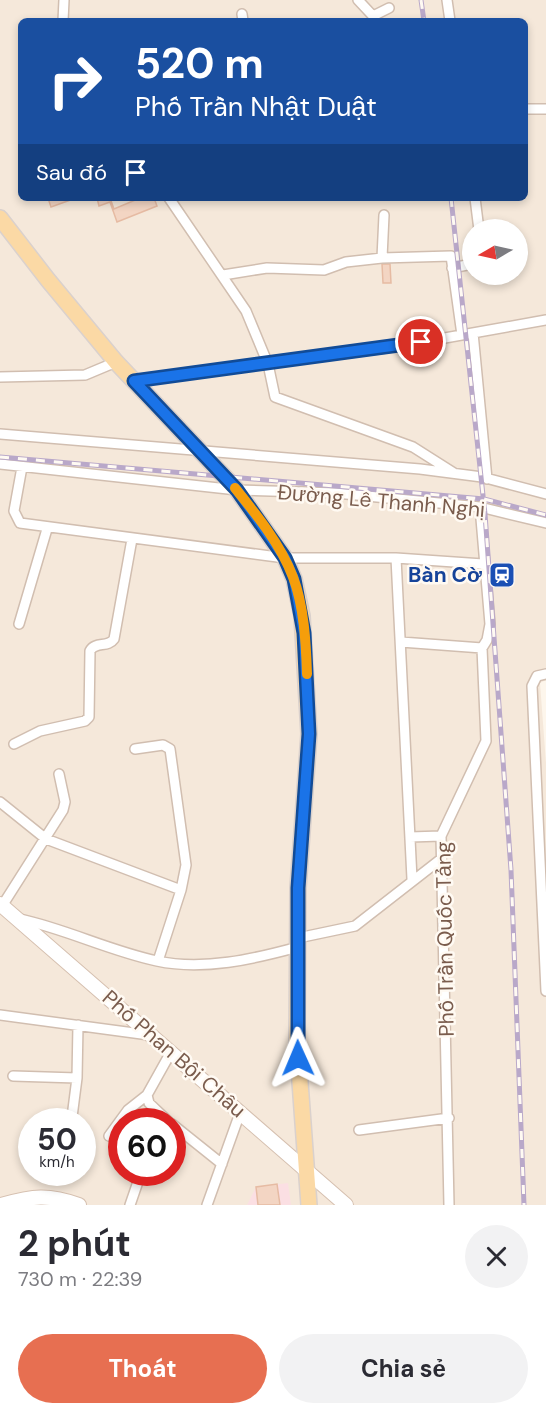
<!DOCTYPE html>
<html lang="vi">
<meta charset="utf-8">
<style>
body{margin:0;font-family:"DM Sans",sans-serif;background:#f2f2f3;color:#2b2b33;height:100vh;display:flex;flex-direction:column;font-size:22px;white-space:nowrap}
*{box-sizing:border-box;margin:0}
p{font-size:20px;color:#7c7c81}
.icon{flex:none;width:33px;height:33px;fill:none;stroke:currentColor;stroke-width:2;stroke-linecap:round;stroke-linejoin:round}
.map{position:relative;height:1205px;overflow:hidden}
.panel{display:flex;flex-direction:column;background:#fff;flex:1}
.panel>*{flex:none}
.banner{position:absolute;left:18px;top:18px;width:510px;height:183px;border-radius:9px;box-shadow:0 3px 9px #0003;background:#1a4fa0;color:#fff;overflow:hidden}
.needle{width:39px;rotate:261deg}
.fabs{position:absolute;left:462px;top:219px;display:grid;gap:12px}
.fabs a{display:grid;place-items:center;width:66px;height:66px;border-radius:50%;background:#fff;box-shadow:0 3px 9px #0003;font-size:30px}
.speed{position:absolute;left:18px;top:1108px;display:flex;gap:12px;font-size:30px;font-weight:700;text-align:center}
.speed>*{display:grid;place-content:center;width:78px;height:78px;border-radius:50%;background:#fff;box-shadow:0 3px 9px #0003;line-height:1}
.speed small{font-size:15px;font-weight:400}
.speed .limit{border:9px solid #d22;background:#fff;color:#111}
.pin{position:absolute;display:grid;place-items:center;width:51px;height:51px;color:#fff;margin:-26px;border:3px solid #fff;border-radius:50%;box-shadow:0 2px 6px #0007}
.me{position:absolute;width:66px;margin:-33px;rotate:359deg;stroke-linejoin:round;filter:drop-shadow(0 0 4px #0008)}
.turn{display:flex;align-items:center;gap:21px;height:126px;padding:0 18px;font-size:27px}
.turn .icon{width:78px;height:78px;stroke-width:2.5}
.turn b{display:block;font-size:42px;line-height:51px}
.then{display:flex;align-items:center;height:57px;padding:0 18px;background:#0003;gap:12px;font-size:22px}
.round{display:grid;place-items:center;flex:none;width:63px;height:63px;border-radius:32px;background:#f2f2f3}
.head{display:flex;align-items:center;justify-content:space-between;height:102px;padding:0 18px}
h1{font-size:36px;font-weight:700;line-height:45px}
.action{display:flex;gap:12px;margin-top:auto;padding:12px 18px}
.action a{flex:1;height:69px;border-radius:36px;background:#e76f51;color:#fff;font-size:24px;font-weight:700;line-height:69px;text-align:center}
.action a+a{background:#f2f2f3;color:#2b2b33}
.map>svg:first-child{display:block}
.residential{fill:#f5e8da;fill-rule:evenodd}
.medical{fill:#fbdfe3}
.building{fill:#f3d5c3;stroke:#e6bba3;stroke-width:1.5}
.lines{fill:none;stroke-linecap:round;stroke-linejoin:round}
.street-casing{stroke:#d1beb0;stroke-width:12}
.secondary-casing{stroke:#d6c0b0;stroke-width:16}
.primary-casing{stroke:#dad1cd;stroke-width:18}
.street{stroke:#fff;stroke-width:9}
.secondary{stroke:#fff;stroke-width:14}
.primary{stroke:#fbd9a5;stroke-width:15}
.rail-casing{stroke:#b9a8c9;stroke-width:5}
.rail{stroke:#fffaf3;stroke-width:3;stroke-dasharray:9;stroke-linecap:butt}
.route-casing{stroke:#114b97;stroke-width:15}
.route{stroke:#1a73e8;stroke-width:10}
.slow{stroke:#f59e0b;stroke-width:10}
.labels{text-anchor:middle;stroke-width:5;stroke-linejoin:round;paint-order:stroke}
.street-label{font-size:21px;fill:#7a5c4d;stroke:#fffaf3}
.transit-label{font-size:21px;font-weight:bold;fill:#164399;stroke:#fffaf3;text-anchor:end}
</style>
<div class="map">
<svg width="546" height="1205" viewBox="0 0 546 1205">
<rect width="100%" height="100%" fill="#fdf6ec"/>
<!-- residential -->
<path class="residential" d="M 0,0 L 546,0 L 546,680 L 540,683 L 546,763 L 546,1205 L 0,1205 ZM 21,21 L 525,21 L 525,198 L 21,198 ZM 472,230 L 518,230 L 518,274 L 472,274 ZM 32,1122 L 82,1122 L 82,1173 L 32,1173 ZM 122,1122 L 172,1122 L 172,1173 L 122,1173 Z"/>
<!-- medical -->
<path class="medical" d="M 288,1183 L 291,1205 L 247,1205 L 256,1187 Z"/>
<!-- building -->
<path class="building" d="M 48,198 L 65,199 L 76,198 L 51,207 Z
M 97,198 L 110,198 L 114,209 L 140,198 L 154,198 L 157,206 L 117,222 L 110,202 L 99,206 Z
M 382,264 L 390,264 L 391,283 L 383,283 Z
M 277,1184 L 280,1205 L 258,1205 L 256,1187 Z"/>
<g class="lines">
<!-- street casing -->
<g class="street-casing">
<path id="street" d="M 358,0 L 373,16 L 389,8
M 447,0 L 450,21
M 242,14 L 243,21
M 63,21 L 64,0
M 525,109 L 546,109
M 169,198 L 246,311 L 268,364 L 275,397 L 413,447 L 454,473
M 475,198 L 479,230
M 382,258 L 384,215
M 452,268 L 467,265 L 472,261
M 223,275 L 267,268 L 324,270 L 346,262 L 382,258 L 451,256 L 462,335
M 473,333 L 487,479
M 0,377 L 85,375 L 116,362
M 134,381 L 400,346 L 546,320
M 0,434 L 420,469 L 482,477 L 546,494
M 0,464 L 237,490 L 336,493 L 480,507 L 546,523
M 22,467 L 14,511 L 20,523 L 285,558 L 396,558 L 483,564
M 396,558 L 412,879
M 19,624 L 47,529
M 401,642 L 482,648
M 546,674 L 537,676 L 532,686 L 546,991
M 14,744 L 40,731 L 85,721 L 89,717 L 90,651 C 95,641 108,648 114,639 L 132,539
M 135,749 L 163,745 L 170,749 L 186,865 L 181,890 L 158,961
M 0,802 L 46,839 L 181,890
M 410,837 L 441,836
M 2,906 L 63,810 L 65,802 L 59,774
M 20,919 C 66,929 110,951 157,961 C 203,971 254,959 298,947
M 298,938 L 355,926 L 441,859
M 0,1015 L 149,1035
M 13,1076 L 77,1078 L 78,1025
M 72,1117 L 77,1078
M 169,1122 L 149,1103 L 147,1095 L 171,1052
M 172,1124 L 222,1164
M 359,1130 L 449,1118
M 109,1136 L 128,1110 L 147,1095
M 130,1205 L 141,1173
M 207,1205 L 240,1113
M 449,1205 L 441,836 L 486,741 L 482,648 L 487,640 L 490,624 L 480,507"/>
</g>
<!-- secondary casing -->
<g class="secondary-casing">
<path id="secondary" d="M 0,904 L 346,1205
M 1,1205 C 33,1196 48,1194 79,1205"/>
</g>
<!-- primary casing -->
<g class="primary-casing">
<path id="primary" d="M 0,218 L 48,280 L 116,362 L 237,490 L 285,558 L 294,579 L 302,616 L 309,734 L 298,888 L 297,1041 L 309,1205"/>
</g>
<!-- street -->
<use href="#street" class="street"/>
<!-- secondary -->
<use href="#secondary" class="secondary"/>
<!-- primary -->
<use href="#primary" class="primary"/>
<!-- rail casing -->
<g class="rail-casing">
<path id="rail" d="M 421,0 L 424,21
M 451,198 L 485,514 L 511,870 L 524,1205
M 0,457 L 484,499 L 546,515"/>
</g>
<!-- rail -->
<use href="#rail" class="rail"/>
</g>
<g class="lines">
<!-- route casing -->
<g class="route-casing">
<path id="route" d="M 298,1058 L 298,888 L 309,734 L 304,633 L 294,579 L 285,558 L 237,490 L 134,381 L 421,342"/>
</g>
<!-- route -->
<use href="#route" class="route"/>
<!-- slow -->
<path class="slow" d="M 235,488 C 256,514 281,545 293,577 C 304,606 306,643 307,674"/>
</g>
<!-- icons -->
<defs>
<g id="station-square" transform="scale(1.35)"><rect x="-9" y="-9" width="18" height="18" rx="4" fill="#1a4fb4" stroke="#fffaf3"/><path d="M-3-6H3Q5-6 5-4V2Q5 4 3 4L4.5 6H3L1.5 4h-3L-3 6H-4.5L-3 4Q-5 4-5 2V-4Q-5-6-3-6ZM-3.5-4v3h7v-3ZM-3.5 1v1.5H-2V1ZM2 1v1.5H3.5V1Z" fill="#fff"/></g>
</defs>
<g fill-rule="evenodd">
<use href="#station-square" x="502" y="575"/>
</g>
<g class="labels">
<!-- street labels -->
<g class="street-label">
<text transform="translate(381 501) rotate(5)" y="7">Đường Lê Thanh Nghị</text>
<text transform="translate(445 939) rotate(-91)" y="7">Phố Trần Quốc Tảng</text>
<text transform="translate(174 1054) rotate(41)" y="7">Phố Phan Bội Châu</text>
</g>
<!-- transit labels -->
<g class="transit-label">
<text x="482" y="582">Bàn Cờ</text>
</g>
</g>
</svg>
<div class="fabs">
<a><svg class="needle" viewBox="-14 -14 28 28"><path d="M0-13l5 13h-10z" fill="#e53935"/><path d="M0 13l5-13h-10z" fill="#7c7c81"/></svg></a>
</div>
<div class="speed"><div>50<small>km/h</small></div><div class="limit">60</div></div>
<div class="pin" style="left:421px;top:342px;background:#d93025"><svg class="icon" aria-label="arrive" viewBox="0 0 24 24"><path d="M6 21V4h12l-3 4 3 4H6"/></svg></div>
<svg class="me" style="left:298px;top:1058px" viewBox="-20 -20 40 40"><path d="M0-17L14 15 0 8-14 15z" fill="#1a73e8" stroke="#fff" stroke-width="4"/></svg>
<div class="banner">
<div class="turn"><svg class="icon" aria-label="right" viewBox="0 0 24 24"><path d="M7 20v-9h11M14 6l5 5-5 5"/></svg><div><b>520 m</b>Phố Trần Nhật Duật</div></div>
<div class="then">Sau đó<svg class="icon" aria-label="arrive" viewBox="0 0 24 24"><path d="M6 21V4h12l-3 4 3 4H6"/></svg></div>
</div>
</div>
<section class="panel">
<div class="head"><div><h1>2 phút</h1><p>730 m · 22:39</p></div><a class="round"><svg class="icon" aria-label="close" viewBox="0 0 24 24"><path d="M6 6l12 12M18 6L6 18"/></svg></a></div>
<div class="action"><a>Thoát</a><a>Chia sẻ</a></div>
</section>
